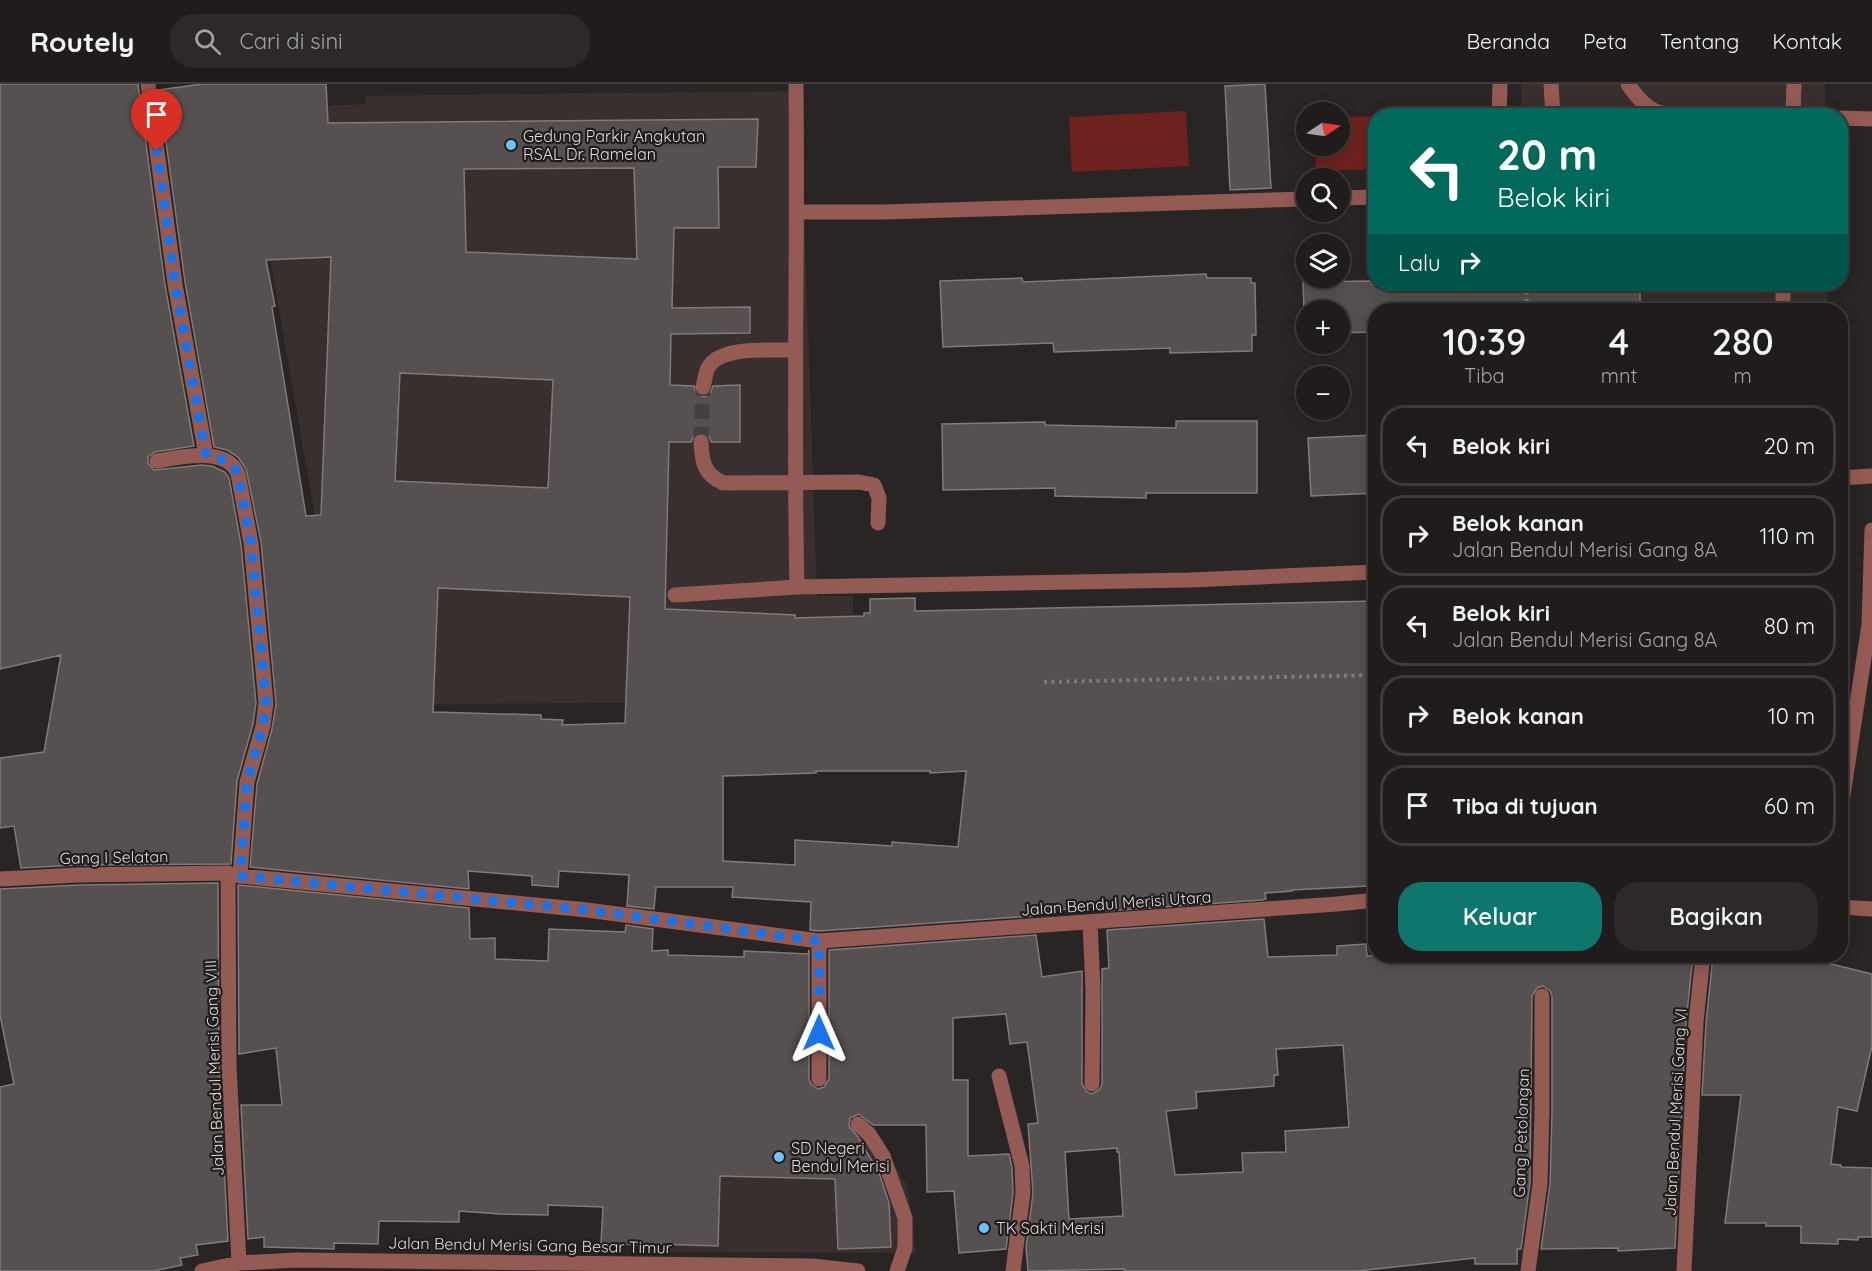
<!DOCTYPE html>
<html lang="id">
<meta charset="utf-8">
<style>
body{margin:0;font-family:Quicksand,sans-serif;background:#2d2929;color:#f1f3f6;height:100vh;display:flex;flex-direction:column;font-size:22px;white-space:nowrap}
*{box-sizing:border-box;margin:0}
p{font-size:20px;color:#a2a1a3}
.icon{flex:none;width:33px;height:33px;fill:none;stroke:currentColor;stroke-width:2;stroke-linecap:round;stroke-linejoin:round}
.map{position:relative;flex:1;overflow:hidden}
.panel{position:absolute;left:1368px;top:219px;width:480px;height:660px;display:flex;flex-direction:column;background:#201c1c;border-radius:24px;box-shadow:0 3px 15px #0003,0 0 0 2px #3d3a3b}
.panel>*{flex:none}
.guide{position:absolute;left:1368px;top:24px;width:480px;height:183px;border-radius:24px;box-shadow:0 3px 15px #0003,0 0 0 2px #3d3a3b;background:#00695c;color:#fff;overflow:hidden}
.needle{width:39px;rotate:77deg}
.tools{position:absolute;left:1296px;top:18px;display:grid;gap:12px}
.tools a{display:grid;place-items:center;width:54px;height:54px;border-radius:50%;background:#201c1c;box-shadow:0 3px 15px #0003,0 0 0 2px #3d3a3b;font-size:30px}
.pin{position:absolute;display:grid;place-items:center;width:51px;height:51px;color:#fff;margin:-62px -26px;border-radius:50% 50% 50% 0;rotate:-45deg;box-shadow:0 0 6px #0007}
.pin .icon{rotate:45deg}
.me{position:absolute;width:66px;margin:-33px;rotate:0deg;stroke-linejoin:round;filter:drop-shadow(0 0 4px #0008)}
.turn{display:flex;align-items:center;gap:21px;height:126px;padding:0 30px;font-size:27px}
.turn .icon{width:78px;height:78px;stroke-width:2.5}
.turn b{display:block;font-size:42px;line-height:51px}
.then{display:flex;align-items:center;height:57px;padding:0 30px;background:#0003;gap:12px;font-size:22px}
.eta{display:flex;justify-content:space-evenly;align-items:center;height:102px;text-align:center}
.eta b{font-size:36px;font-weight:600;line-height:42px}
.action{display:flex;gap:12px;margin-top:auto;padding:12px 30px}
.action a{flex:1;height:69px;border-radius:24px;background:#0f766e;color:#fff;font-size:24px;font-weight:600;line-height:69px;text-align:center}
.action a+a{background:#2d2929;color:#f1f3f6}
ul{padding:0;list-style:none}
li{display:flex;align-items:center;gap:18px;height:81px;margin:0 12px 9px;padding:0 18px;border:3px solid #3d3a3b;border-radius:24px}
li div{flex:1}
li b{display:block;font-size:22px}
li em{font-style:normal}
header{display:flex;align-items:center;gap:36px;box-sizing:border-box;height:84px;padding:0 30px;background:#201c1c;border-bottom:2px solid #3d3a3b}
header strong{font-size:28px}
nav{display:flex;gap:33px;margin-inline-start:auto;font-size:21px}
.search{width:420px;height:54px;background:#2d2929;display:flex;align-items:center;gap:15px;box-sizing:border-box;padding:0 21px;border-radius:24px;color:#a2a1a3;font-size:22px}
.map>svg:first-child{display:block}
.built{fill:#392f2e}
.green{fill:#6e211e}
.building{fill:#565050;stroke:#807a79;stroke-width:1.5;fill-rule:evenodd}
.lines{fill:none;stroke-linecap:round;stroke-linejoin:round}
.minor-tunnel{stroke:#454040;stroke-width:15;stroke-dasharray:15 8;stroke-linecap:butt}
.path{stroke:#7f7b7b;stroke-width:4;stroke-dasharray:3 4.5;stroke-linecap:butt}
.minor{stroke:#945a54;stroke-width:15}
.route{stroke:#1a73e8;stroke-width:10;stroke-dasharray:0 18}
.poi-dot{fill:#6ec2f3;stroke:#201c1b;stroke-width:2}
.labels{text-anchor:middle;stroke-width:4.5;stroke-linejoin:round;paint-order:stroke}
.poi-label{font-size:16px;fill:#dfdcdb;stroke:#201c1b;text-anchor:start}
.street-label{font-size:16px;fill:#dfdcdb;stroke:#201c1b}
</style>
<header>
<strong>Routely</strong>
<div class="search"><svg class="icon" aria-label="search" viewBox="0 0 24 24"><circle cx="10" cy="10" r="6"/><path d="M15 15l6 6"/></svg>Cari di sini</div>
<nav><a>Beranda</a><a>Peta</a><a>Tentang</a><a>Kontak</a></nav>
</header>
<div class="map">
<svg width="1872" height="1187" viewBox="0 0 1872 1187">
<rect width="100%" height="100%" fill="#2a2525"/>
<!-- built -->
<path class="built" d="M 1521,0 L 1825,0 L 1825,31 L 1522,31 Z
M 800,7 L 817,512 L 853,512 L 854,617 L 348,621 L 244,25 L 365,20 L 366,12 Z
M 1526,200 L 1827,200 L 1827,226 L 1527,226 Z
M 672,1032 L 725,1044 L 869,1044 L 907,1101 L 916,1169 L 667,1168 Z"/>
<!-- green -->
<path class="green" d="M 1186,27 L 1189,82 L 1072,88 L 1069,33 Z
M 1375,32 L 1375,85 L 1316,87 L 1315,62 L 1340,62 L 1340,33 Z"/>
<!-- building -->
<path class="building" d="M 0,0 L 138,0 L 165,201 L 194,362 L 155,368 L 148,373 L 148,379 L 154,386 L 202,381 L 212,382 L 225,388 L 229,394 L 241,460 L 256,619 L 253,640 L 237,697 L 231,780 L 78,781 L 21,784 L 14,742 L 0,744 L 0,674 L 44,668 L 61,571 L 0,585 Z
M 202,0 L 326,0 L 328,39 L 758,35 L 756,83 L 718,83 L 719,144 L 674,144 L 672,224 L 750,223 L 750,249 L 671,250 L 670,301 L 694,302 L 696,310 L 705,313 L 710,310 L 713,302 L 740,301 L 740,358 L 711,358 L 709,352 L 701,348 L 695,350 L 691,358 L 669,358 L 665,525 L 795,531 L 795,534 L 864,532 L 864,529 L 870,529 L 870,515 L 915,514 L 915,527 L 1376,517 L 1376,680 L 1371,680 L 1376,720 L 1376,759 L 1368,760 L 1369,802 L 1292,806 L 1292,807 L 1265,809 L 1266,815 L 1262,816 L 1106,827 L 1105,822 L 1033,828 L 1034,832 L 819,847 L 810,846 L 811,818 L 732,813 L 733,803 L 656,803 L 654,825 L 627,822 L 629,791 L 559,787 L 558,803 L 532,801 L 532,792 L 468,787 L 469,805 L 250,783 L 257,700 L 272,645 L 276,620 L 261,458 L 246,385 L 238,373 L 227,366 L 214,363 L 185,198 L 159,6 ZM 634,84 L 637,175 L 466,168 L 464,85 ZM 331,173 L 321,431 L 306,432 L 272,223 L 275,222 L 266,176 ZM 400,289 L 553,296 L 548,404 L 395,397 ZM 438,504 L 630,513 L 625,639 L 562,641 L 563,636 L 541,635 L 541,631 L 433,628 ZM 816,687 L 930,687 L 930,689 L 966,687 L 958,763 L 892,758 L 892,762 L 795,756 L 795,781 L 723,777 L 723,692 L 816,689 Z
M 1265,0 L 1271,104 L 1230,106 L 1225,2 Z
M 1206,190 L 1207,194 L 1251,194 L 1251,199 L 1255,199 L 1256,251 L 1252,251 L 1252,267 L 1170,269 L 1170,264 L 1054,268 L 1053,259 L 943,263 L 940,197 L 1022,194 L 1023,198 Z
M 1372,197 L 1372,200 L 1640,200 L 1640,226 L 1373,226 L 1374,248 L 1340,249 L 1340,226 L 1306,226 L 1306,250 L 1305,250 L 1303,198 Z
M 1176,337 L 1257,337 L 1257,409 L 1146,409 L 1146,414 L 1055,412 L 1055,404 L 943,406 L 942,340 L 1045,338 L 1045,341 L 1176,344 Z
M 1376,351 L 1376,409 L 1311,412 L 1308,354 Z
M 218,799 L 219,982 L 228,1157 L 196,1161 L 198,1171 L 180,1174 L 182,1181 L 154,1187 L 0,1187 L 0,1003 L 14,1000 L 0,931 L 0,805 L 78,801 Z
M 238,801 L 469,824 L 470,855 L 495,854 L 495,875 L 548,877 L 549,845 L 625,848 L 626,841 L 653,845 L 652,867 L 668,866 L 668,871 L 744,873 L 744,867 L 808,870 L 809,866 L 809,995 L 811,1000 L 818,1005 L 824,1003 L 829,995 L 829,866 L 1036,851 L 1042,893 L 1082,887 L 1082,1000 L 1087,1008 L 1092,1010 L 1100,1005 L 1102,1000 L 1102,885 L 1109,884 L 1107,846 L 1264,835 L 1268,873 L 1337,871 L 1337,862 L 1366,860 L 1367,872 L 1693,872 L 1686,938 L 1675,1164 L 1618,1167 L 1618,1164 L 1541,1165 L 1550,1100 L 1552,1029 L 1552,912 L 1550,907 L 1543,902 L 1537,904 L 1532,912 L 1530,1099 L 1521,1165 L 1517,1165 L 1517,1180 L 1475,1180 L 1475,1174 L 1358,1187 L 1125,1187 L 1125,1185 L 1028,1187 L 1026,1163 L 1033,1109 L 1028,1040 L 1038,1039 L 1027,958 L 1010,960 L 1006,930 L 953,934 L 953,996 L 968,996 L 968,1072 L 1009,1070 L 1012,1083 L 1013,1109 L 1006,1165 L 959,1169 L 954,1107 L 927,1108 L 926,1041 L 873,1041 L 859,1030 L 850,1034 L 849,1042 L 858,1053 L 879,1089 L 889,1119 L 891,1163 L 838,1165 L 835,1095 L 720,1092 L 718,1162 L 659,1160 L 659,1162 L 601,1159 L 603,1123 L 548,1121 L 548,1131 L 500,1130 L 459,1127 L 459,1138 L 379,1137 L 378,1160 L 334,1159 L 334,1165 L 264,1163 L 264,1153 L 248,1155 L 241,1021 L 282,1021 L 276,964 L 239,970 ZM 1343,961 L 1349,1043 L 1285,1047 L 1286,1068 L 1242,1069 L 1243,1088 L 1175,1091 L 1166,1027 L 1197,1024 L 1196,1008 L 1274,1002 L 1274,991 L 1278,991 L 1276,965 ZM 1117,1064 L 1117,1068 L 1119,1068 L 1123,1132 L 1069,1135 L 1065,1068 Z
M 1713,872 L 1799,872 L 1872,890 L 1872,962 L 1857,1027 L 1838,1023 L 1831,1080 L 1841,1081 L 1841,1083 L 1872,1084 L 1872,1153 L 1858,1153 L 1858,1156 L 1838,1155 L 1838,1160 L 1801,1159 L 1801,1142 L 1766,1142 L 1766,1139 L 1725,1139 L 1741,1011 L 1702,1011 L 1706,939 Z"/>
<g class="lines">
<!-- minor-tunnel -->
<path class="minor-tunnel" d="M 701,358 L 703,303"/>
<!-- path -->
<path class="path" d="M 1526,200 L 1527,226
M 1044,598 L 1376,591"/>
<!-- minor -->
<path class="minor" d="M 148,0 L 175,200 L 206,371
M 796,0 C 798,168 793,335 797,503 L 1190,496 L 1376,488
M 1551,0 L 1553,32
M 1628,0 C 1648,30 1658,31 1693,32
M 1499,32 L 1500,0
M 1793,32 L 1794,0
M 1840,34 L 1872,35
M 1340,114 L 1376,113
M 797,128 L 884,128 L 1306,115
M 1783,200 L 1783,226
M 703,303 C 705,297 705,289 708,284 C 720,261 772,267 794,266
M 701,358 C 702,379 704,390 723,399 L 859,398 L 874,401 L 879,414 L 878,439
M 157,377 C 180,373 227,362 238,390 L 251,459 L 266,619 L 263,642 L 247,698 L 240,792
M 1840,394 L 1872,392
M 675,511 L 797,503
M 1840,731 L 1869,541 L 1872,446
M 228,789 L 229,982 L 239,1179
M 0,795 L 78,791 L 228,789 L 240,792 L 587,826 L 819,857 L 1337,820 L 1376,816
M 1840,823 L 1872,825
M 1090,839 L 1093,906 L 1092,1000
M 999,992 L 1022,1082 L 1023,1109 L 1013,1187
M 819,995 L 819,857
M 858,1040 L 869,1050 L 883,1072 L 905,1134 L 905,1164 L 897,1187
M 202,1187 L 239,1179 L 297,1176 L 812,1182 L 858,1187
M 1528,1187 L 1540,1100 L 1542,1029 L 1542,912
M 1684,1187 L 1696,938 L 1703,872"/>
</g>
<g class="lines">
<!-- route -->
<path class="route" d="M 157,67 L 175,200 L 206,371 C 219,374 232,376 238,390 L 251,459 L 266,619 L 263,642 L 247,698 L 240,792 L 587,826 L 819,857 L 819,949"/>
</g>
<!-- markers -->
<g class="poi-dot">
<circle cx="511" cy="61" r="6"/>
<circle cx="779" cy="1073" r="6"/>
<circle cx="984" cy="1144" r="6"/>
</g>
<g class="labels">
<!-- poi labels -->
<g class="poi-label">
<text x="523" y="58">Gedung Parkir Angkutan<tspan x="523" dy="18">RSAL Dr. Ramelan</tspan></text>
<text x="791" y="1070">SD Negeri<tspan x="791" dy="18">Bendul Merisi</tspan></text>
<text x="996" y="1150">TK Sakti Merisi</text>
</g>
<!-- street labels -->
<g class="street-label">
<text transform="translate(114 773) rotate(-1)" y="6">Gang I Selatan</text>
<text transform="translate(1116 819) rotate(-4)" y="6">Jalan Bendul Merisi Utara</text>
<text transform="translate(214 984) rotate(-92)" y="6">Jalan Bendul Merisi Gang VIII</text>
<text transform="translate(1675 1028) rotate(-87)" y="6">Jalan Bendul Merisi Gang VI</text>
<text transform="translate(1521 1049) rotate(-88)" y="6">Gang Petolongan</text>
<text transform="translate(530 1161) rotate(1)" y="6">Jalan Bendul Merisi Gang Besar Timur</text>
</g>
</g>
</svg>
<div class="tools">
<a><svg class="needle" viewBox="-14 -14 28 28"><path d="M0-13l5 13h-10z" fill="#e53935"/><path d="M0 13l5-13h-10z" fill="#a2a1a3"/></svg></a>
<a><svg class="icon" aria-label="search" viewBox="0 0 24 24"><circle cx="10" cy="10" r="6"/><path d="M15 15l6 6"/></svg></a>
<a><svg class="icon" aria-label="layers" viewBox="0 0 24 24"><path d="M12 4l9 5-9 5-9-5zM3 14l9 5 9-5"/></svg></a>
<a>+</a>
<a>−</a>
</div>
<div class="pin" style="left:157px;top:67px;background:#d93025"><svg class="icon" aria-label="arrive" viewBox="0 0 24 24"><path d="M6 21V4h12l-3 4 3 4H6"/></svg></div>
<svg class="me" style="left:819px;top:949px" viewBox="-20 -20 40 40"><path d="M0-17L14 15 0 8-14 15z" fill="#1a73e8" stroke="#fff" stroke-width="4"/></svg>
<div class="guide">
<div class="turn"><svg class="icon" aria-label="left" viewBox="0 0 24 24"><path d="M17 20v-9H6M10 6l-5 5 5 5"/></svg><div><b>20 m</b>Belok kiri</div></div>
<div class="then">Lalu<svg class="icon" aria-label="right" viewBox="0 0 24 24"><path d="M7 20v-9h11M14 6l5 5-5 5"/></svg></div>
</div>
<section class="panel">
<div class="eta">
<div><b>10:39</b><p>Tiba</p></div>
<div><b>4</b><p>mnt</p></div>
<div><b>280</b><p>m</p></div>
</div>
<ul>
<li><svg class="icon" aria-label="left" viewBox="0 0 24 24"><path d="M17 20v-9H6M10 6l-5 5 5 5"/></svg><div><b>Belok kiri</b></div><em>20 m</em></li>
<li><svg class="icon" aria-label="right" viewBox="0 0 24 24"><path d="M7 20v-9h11M14 6l5 5-5 5"/></svg><div><b>Belok kanan</b><p>Jalan Bendul Merisi Gang 8A</p></div><em>110 m</em></li>
<li><svg class="icon" aria-label="left" viewBox="0 0 24 24"><path d="M17 20v-9H6M10 6l-5 5 5 5"/></svg><div><b>Belok kiri</b><p>Jalan Bendul Merisi Gang 8A</p></div><em>80 m</em></li>
<li><svg class="icon" aria-label="right" viewBox="0 0 24 24"><path d="M7 20v-9h11M14 6l5 5-5 5"/></svg><div><b>Belok kanan</b></div><em>10 m</em></li>
<li><svg class="icon" aria-label="arrive" viewBox="0 0 24 24"><path d="M6 21V4h12l-3 4 3 4H6"/></svg><div><b>Tiba di tujuan</b></div><em>60 m</em></li>
</ul>
<div class="action"><a>Keluar</a><a>Bagikan</a></div>
</section>
</div>
